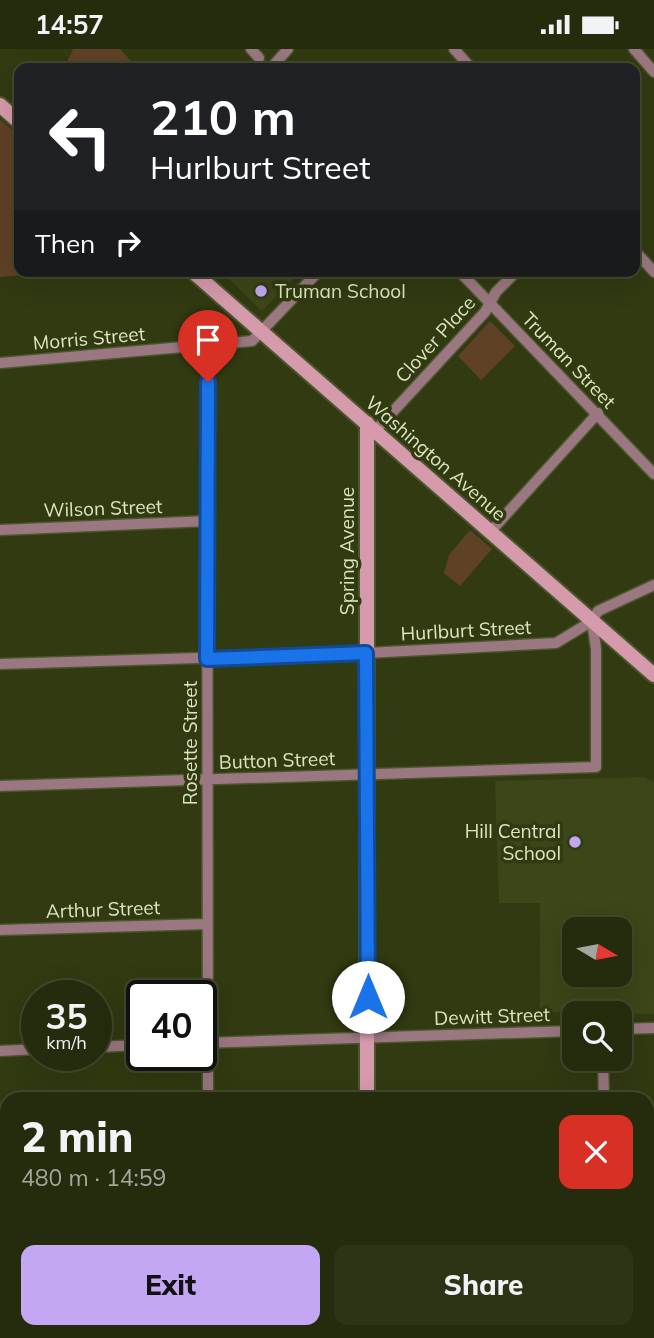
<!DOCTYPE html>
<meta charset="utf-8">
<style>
body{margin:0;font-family:Mulish,sans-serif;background:#2d3416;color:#f1f3f6;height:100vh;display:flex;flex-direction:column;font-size:26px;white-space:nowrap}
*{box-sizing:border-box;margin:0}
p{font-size:23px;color:#a3a79d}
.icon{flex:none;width:38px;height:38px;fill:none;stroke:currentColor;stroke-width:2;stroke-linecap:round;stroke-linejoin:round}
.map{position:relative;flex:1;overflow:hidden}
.sheet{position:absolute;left:0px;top:1043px;width:654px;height:247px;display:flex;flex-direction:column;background:#252c0d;border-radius:21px 21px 0 0;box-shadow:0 7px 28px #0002,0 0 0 2px #42482e}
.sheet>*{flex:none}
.hud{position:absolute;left:14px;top:14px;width:626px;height:214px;border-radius:14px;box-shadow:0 7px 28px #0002,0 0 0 2px #42482e;background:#202124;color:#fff;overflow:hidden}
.needle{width:46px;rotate:100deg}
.controls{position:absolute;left:562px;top:868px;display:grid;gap:14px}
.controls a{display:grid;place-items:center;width:70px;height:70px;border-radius:14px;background:#252c0d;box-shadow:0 7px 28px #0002,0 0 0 2px #42482e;font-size:35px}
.speed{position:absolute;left:21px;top:931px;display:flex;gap:14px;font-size:35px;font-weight:700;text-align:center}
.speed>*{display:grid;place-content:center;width:91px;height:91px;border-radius:50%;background:#252c0d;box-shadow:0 7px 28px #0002,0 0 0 2px #42482e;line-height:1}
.speed small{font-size:18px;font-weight:400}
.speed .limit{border:4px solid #111;border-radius:10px;background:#fff;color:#111}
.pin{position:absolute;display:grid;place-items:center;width:60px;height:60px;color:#fff;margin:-72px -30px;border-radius:50% 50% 50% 0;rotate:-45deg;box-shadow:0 0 7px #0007}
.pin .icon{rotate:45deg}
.me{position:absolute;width:77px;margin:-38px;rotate:0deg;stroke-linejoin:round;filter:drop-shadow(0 0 5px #0008)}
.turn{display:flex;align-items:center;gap:24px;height:147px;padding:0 21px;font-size:32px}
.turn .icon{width:91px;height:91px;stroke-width:2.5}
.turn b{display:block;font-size:49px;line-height:60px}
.then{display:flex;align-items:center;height:66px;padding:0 21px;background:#0003;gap:14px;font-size:26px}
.round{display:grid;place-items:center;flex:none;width:74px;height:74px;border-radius:14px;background:#2d3416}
.headline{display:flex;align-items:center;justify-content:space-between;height:119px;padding:0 21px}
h1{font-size:42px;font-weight:800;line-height:52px}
.action{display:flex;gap:14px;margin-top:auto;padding:14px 21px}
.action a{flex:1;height:80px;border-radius:14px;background:#c3a7f2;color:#111;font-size:28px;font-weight:800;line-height:80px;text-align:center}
.action a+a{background:#2d3416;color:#f1f3f6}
.status{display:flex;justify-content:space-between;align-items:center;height:49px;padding:0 35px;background:#252c0d;direction:ltr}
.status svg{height:19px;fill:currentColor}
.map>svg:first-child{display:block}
.built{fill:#3c4618;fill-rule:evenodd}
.green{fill:#5f4126}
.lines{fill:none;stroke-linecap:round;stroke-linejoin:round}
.street-casing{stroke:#4c562d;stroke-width:13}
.secondary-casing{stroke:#4c562d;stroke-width:18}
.street{stroke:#9b7781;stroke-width:10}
.secondary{stroke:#d59aab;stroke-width:14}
.rail-casing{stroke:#c8d3ac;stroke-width:6}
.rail{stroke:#313a11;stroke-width:3.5;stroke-dasharray:10;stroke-linecap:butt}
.secondary-bridge-casing{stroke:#4c562d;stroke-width:18;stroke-linecap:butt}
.secondary-bridge{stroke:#d59aab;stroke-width:14}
.route-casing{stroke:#114b97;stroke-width:18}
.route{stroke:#1a73e8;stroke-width:12}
.poi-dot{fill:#c3a7f2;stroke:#313a11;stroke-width:2.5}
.labels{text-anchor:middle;stroke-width:7;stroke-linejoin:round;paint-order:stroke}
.poi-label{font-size:19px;fill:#dbe6bf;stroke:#313a11;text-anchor:start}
.street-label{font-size:19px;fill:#dbe6bf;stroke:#313a11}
</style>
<div class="status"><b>14:57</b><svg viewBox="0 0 49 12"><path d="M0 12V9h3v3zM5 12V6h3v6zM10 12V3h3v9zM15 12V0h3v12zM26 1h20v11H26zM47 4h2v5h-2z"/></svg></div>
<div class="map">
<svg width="654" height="1289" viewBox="0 0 654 1289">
<rect width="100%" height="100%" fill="#313a11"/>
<!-- built -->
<path class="built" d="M 221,222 L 301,222 L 262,262 Z
M 644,728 L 654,733 L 654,965 L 552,963 L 540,969 L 540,854 L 499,854 L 495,732 ZM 574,880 L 620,880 L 620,926 L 574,926 Z"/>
<!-- green -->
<path class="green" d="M 73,0 L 120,0 L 138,19 L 67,19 L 66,15 Z
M 0,70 L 19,87 L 19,222 L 52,224 L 0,228 Z
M 490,272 L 515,297 L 481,331 L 458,307 Z
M 470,481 L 492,500 L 460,537 L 444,524 L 449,506 Z"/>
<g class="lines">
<!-- street casing -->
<g class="street-casing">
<path id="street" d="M 251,0 L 259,9
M 454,0 L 471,19
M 634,0 L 654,23
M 271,19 L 288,0
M 635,202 L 654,223
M 459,222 L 654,425
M 207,297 L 208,1050
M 0,314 L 252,292 L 319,222
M 376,381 L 485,263 L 496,243 L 517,222
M 0,481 L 208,472
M 490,483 L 598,364
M 0,615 L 366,604 L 556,594 L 592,572 L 598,562 L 654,536
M 0,737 L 596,718 L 596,600 L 592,572
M 0,881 L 207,875
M 620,980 L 654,979
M 201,994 L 574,982
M 96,998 L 142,996
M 0,1002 L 37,1000
M 603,1010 L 604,1050
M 609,1283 L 609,1289
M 208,1289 L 208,1283"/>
</g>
<!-- secondary casing -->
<g class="secondary-casing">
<path id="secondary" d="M 0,56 L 19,73
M 192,222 L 654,626
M 367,374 L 367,1050
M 648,1212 L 654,1212
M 0,1236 L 7,1235
M 367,1283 L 367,1289"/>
</g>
<!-- street -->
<use href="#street" class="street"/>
<!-- secondary -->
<use href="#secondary" class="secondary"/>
<!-- rail casing -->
<g class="rail-casing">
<path id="rail" d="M 0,1173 L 7,1185
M 0,1199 L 7,1212
M 46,1283 L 50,1289
M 61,1283 L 65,1289"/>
</g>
<!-- rail -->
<use href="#rail" class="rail"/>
<!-- secondary-bridge casing -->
<g class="secondary-bridge-casing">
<path id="secondary-bridge" d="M 0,1216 L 7,1219"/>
</g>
<!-- secondary-bridge -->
<use href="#secondary-bridge" class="secondary-bridge"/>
</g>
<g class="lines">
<!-- route casing -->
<g class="route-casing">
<path id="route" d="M 208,333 L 207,610 L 366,604 L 368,948"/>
</g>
<!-- route -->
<use href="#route" class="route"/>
</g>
<!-- markers -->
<g class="poi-dot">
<circle cx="261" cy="242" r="7"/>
<circle cx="575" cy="793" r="7"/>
</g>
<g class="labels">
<!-- poi labels -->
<g class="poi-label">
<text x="275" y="249">Truman School</text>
<text x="561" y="789" text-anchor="end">Hill Central<tspan x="561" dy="22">School</tspan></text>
</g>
<!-- street labels -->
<g class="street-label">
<text transform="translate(89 289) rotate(-5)" y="7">Morris Street</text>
<text transform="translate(435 290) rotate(-48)" y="7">Clover Place</text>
<text transform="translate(569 311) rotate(46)" y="7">Truman Street</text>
<text transform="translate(436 409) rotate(41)" y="7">Washington Avenue</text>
<text transform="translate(103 459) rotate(-2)" y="7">Wilson Street</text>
<text transform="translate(347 502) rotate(-90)" y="7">Spring Avenue</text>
<text transform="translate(466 581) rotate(-3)" y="7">Hurlburt Street</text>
<text transform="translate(190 694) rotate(-90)" y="7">Rosette Street</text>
<text transform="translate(277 711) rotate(-2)" y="7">Button Street</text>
<text transform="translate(103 860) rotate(-2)" y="7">Arthur Street</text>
<text transform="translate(492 967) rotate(-2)" y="7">Dewitt Street</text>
</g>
</g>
</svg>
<div class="controls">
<a><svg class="needle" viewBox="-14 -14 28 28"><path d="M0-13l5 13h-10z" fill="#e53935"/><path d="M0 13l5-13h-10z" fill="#a3a79d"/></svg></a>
<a><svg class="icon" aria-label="search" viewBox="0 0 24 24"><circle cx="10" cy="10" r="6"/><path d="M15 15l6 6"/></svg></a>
</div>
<div class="speed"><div>35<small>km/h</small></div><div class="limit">40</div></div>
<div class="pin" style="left:208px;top:333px;background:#d93025"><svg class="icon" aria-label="arrive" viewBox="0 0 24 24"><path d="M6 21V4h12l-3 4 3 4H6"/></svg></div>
<svg class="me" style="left:368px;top:948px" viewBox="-20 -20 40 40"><circle r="19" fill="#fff"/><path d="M0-13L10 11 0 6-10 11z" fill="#1a73e8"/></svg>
<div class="hud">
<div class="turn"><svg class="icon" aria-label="left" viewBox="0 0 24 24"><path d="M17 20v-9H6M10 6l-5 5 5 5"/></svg><div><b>210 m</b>Hurlburt Street</div></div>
<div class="then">Then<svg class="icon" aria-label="right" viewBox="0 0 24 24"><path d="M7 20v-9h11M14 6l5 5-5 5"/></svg></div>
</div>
<section class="sheet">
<div class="headline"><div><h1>2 min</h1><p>480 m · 14:59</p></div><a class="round" style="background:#d93025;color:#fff"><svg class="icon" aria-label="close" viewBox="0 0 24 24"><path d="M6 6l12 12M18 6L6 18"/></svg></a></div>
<div class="action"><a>Exit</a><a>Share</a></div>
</section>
</div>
